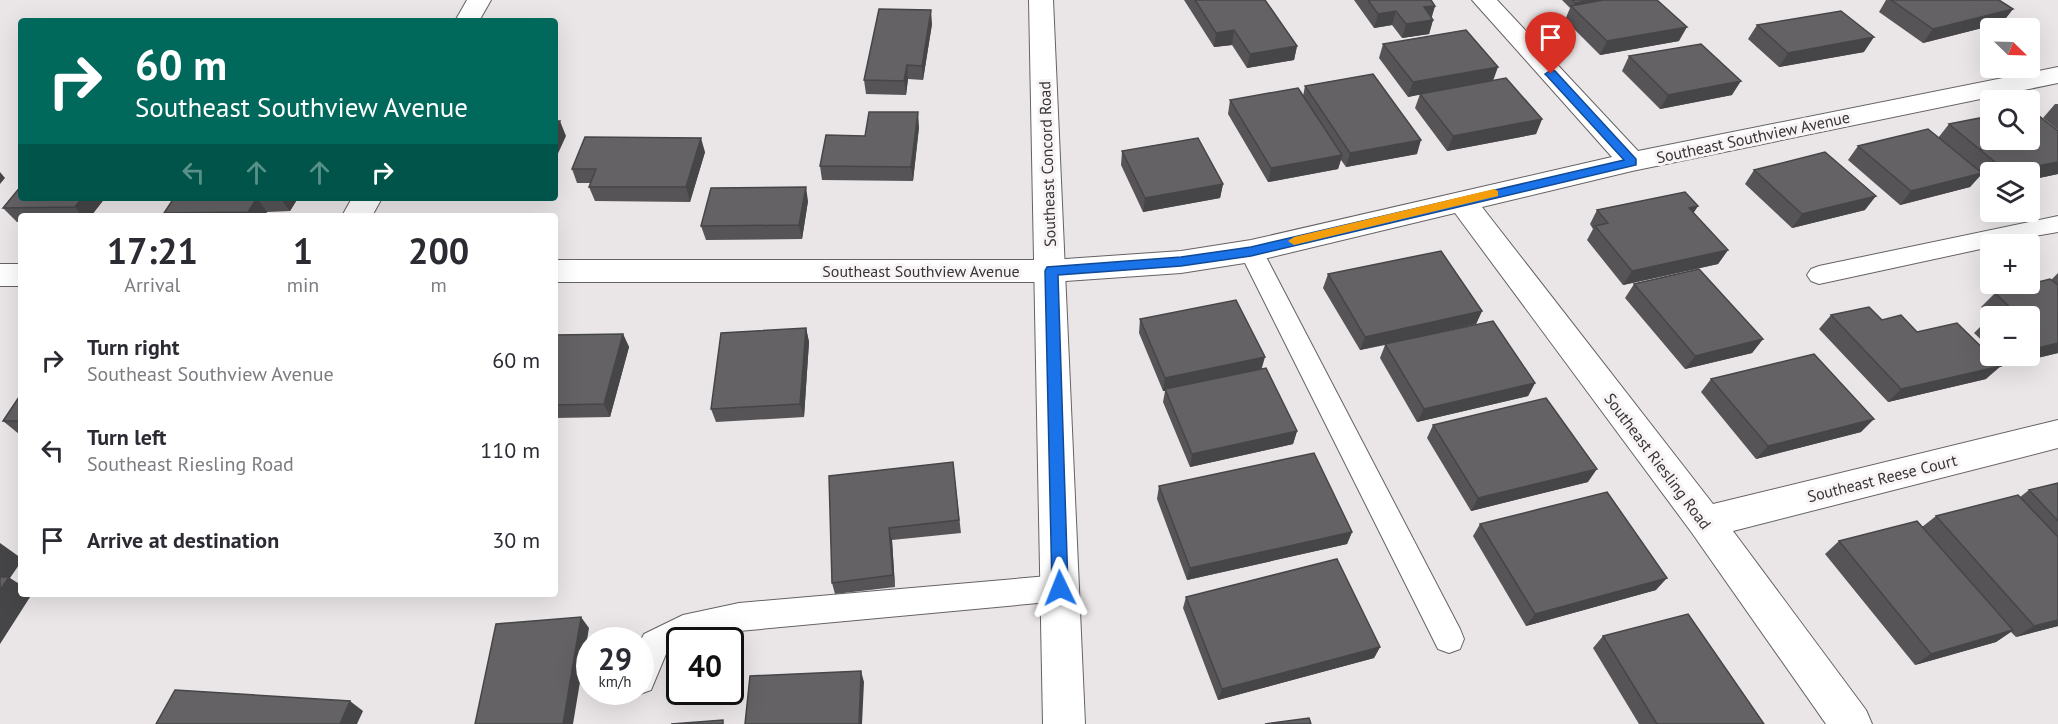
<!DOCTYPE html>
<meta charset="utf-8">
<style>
body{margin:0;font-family:"PT Sans",sans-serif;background:#f2f2f3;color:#2b2b33;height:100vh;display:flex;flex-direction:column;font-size:22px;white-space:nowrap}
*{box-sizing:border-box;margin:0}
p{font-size:20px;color:#7c7c81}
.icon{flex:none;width:33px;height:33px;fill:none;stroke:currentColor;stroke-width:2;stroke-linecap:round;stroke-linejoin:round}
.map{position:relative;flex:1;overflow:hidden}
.side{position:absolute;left:18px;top:213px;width:540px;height:384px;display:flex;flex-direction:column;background:#fff;border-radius:6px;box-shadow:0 6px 24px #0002}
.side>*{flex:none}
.guide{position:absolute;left:18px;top:18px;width:540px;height:183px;border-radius:6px;box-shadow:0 6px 24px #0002;background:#00695c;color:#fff;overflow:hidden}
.needle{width:39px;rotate:113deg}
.tools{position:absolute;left:1980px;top:18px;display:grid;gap:12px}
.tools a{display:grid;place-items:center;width:60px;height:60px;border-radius:6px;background:#fff;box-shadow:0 6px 24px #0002;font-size:30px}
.speed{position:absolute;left:576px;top:627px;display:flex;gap:12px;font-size:30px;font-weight:700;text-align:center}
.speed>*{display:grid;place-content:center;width:78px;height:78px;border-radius:50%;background:#fff;box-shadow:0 6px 24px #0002;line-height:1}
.speed small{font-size:15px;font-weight:400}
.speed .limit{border:3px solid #111;border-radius:9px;background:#fff;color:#111}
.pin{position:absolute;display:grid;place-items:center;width:51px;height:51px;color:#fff;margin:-62px -26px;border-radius:50% 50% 50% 0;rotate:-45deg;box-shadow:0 0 6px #0007}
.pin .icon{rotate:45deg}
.me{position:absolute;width:66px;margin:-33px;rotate:358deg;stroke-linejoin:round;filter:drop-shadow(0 0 4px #0008)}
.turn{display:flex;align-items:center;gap:21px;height:126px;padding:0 18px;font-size:27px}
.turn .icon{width:78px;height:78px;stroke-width:2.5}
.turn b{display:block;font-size:42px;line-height:51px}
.lanes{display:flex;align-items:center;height:57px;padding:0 18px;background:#0003;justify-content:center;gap:30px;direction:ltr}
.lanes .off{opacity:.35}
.eta{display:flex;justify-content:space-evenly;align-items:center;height:102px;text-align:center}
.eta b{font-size:36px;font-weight:800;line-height:42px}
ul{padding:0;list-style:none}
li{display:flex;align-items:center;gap:18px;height:90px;padding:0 18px}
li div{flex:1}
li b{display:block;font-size:22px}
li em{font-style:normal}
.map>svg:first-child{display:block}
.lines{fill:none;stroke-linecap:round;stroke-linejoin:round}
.lane-casing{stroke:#666264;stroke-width:2}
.street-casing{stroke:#666264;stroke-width:2}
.secondary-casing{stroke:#666264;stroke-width:2}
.lane{fill:#fff;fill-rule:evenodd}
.street{fill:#fff;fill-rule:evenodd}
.secondary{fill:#fff;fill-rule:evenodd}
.wall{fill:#565457}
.shaded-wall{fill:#464547}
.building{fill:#646265;stroke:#464547;stroke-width:1.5}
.route{fill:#1a73e8;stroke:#114b97;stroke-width:1.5}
.slow{fill:#f59e0b}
.labels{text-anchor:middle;stroke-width:6;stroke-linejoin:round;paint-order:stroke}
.street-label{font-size:16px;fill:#363435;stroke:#f8f3f5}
</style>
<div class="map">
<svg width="2058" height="724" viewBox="0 0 2058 724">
<rect width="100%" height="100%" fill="#eae6e8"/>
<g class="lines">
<!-- lane casing -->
<g class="lane-casing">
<path id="lane" d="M 2058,216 L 2058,232 L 1990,244 L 1990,247 L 1819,284 L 1811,281 L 1807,275 L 1811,269 L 1819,266 Z
M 1251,243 L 1259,245 L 1263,251 L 1460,629 L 1464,639 L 1460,649 L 1449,653 L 1438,649 L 1239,251 L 1243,245 Z
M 1060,575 L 1070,579 L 1075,588 L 1070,597 L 1060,601 L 739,631 L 695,640 L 680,640 L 680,647 L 666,654 L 651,690 L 640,694 L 634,692 L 640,692 L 640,642 L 644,634 L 683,615 L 739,603 Z"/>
</g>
<!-- street casing -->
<g class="street-casing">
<path id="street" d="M 467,0 L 491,0 L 479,21 L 455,21 Z
M 1472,0 L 1497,0 L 1638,151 L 2058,67 L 2058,83 L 1632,171 L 1482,207 L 1713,504 L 2058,420 L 2058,448 L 1733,531 L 1866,710 L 1872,724 L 1826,724 L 1692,533 L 1455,213 L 1251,262 L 1181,273 L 1051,282 L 555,282 L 555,260 L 1051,260 L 1181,251 L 1251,240 L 1612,157 Z
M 352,198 L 382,198 L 372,216 L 342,216 Z
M 0,264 L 21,264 L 21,286 L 0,286 Z"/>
</g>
<!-- secondary casing -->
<g class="secondary-casing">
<path id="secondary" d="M 1029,0 L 1053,0 L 1085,724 L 1043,724 Z"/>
</g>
<!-- lane -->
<use href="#lane" class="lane"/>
<!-- street -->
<use href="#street" class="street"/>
<!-- secondary -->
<use href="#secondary" class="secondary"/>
</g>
<!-- wall -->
<path class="wall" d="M 1184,0 L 1265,0 L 1297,46 L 1294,60 L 1247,68 L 1232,45 L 1214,47 Z
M 1354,0 L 1431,0 L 1435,6 L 1431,17 L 1433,20 L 1429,34 L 1402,38 L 1392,25 L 1374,28 Z
M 1562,0 L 1657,0 L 1679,41 L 1600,55 L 1565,20 L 1570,8 Z
M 1886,0 L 1999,0 L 2013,9 L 2002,23 L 1923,43 L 1879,12 Z
M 932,24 L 923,80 L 908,79 L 906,95 L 866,94 L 864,80 Z
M 1757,25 L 1864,52 L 1779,67 L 1748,39 Z
M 1383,44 L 1493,81 L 1542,119 L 1536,134 L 1447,151 L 1415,108 L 1420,94 L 1408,97 L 1379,58 Z
M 1629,56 L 1732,95 L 1660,109 L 1622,71 Z
M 1305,86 L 1417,154 L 1346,167 L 1341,160 L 1338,169 L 1268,182 L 1228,114 L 1230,100 L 1303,96 Z
M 2055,104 L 2058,104 L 2058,130 L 2043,118 Z
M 1949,124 L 2058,131 L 2058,174 L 2030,180 L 2030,172 L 1990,172 L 1990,183 L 1981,175 L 1970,187 L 1900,205 L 1848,160 L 1858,146 L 1938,138 Z
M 919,127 L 913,181 L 822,180 L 820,166 L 865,136 Z
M 1122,151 L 1223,184 L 1220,198 L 1143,212 L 1121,165 Z
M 705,152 L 690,202 L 595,201 L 589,187 L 591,183 L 577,183 L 572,169 Z
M 1754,170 L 1865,210 L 1792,228 L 1745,184 Z
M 105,198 L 91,216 L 21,216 L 21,222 L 17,222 L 3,208 Z
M 174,198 L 298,198 L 290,211 L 267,212 L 264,216 L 167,216 L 164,213 Z
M 808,201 L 802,239 L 706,240 L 701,226 Z
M 1698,206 L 1693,213 L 1728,250 L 1718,264 L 1623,285 L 1587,240 L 1593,229 L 1590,224 L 1597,210 Z
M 2058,273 L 2058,353 L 2009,365 L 1998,356 L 2030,356 L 2030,316 L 1991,316 L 1981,307 L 1995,293 L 2051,280 Z
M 1328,274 L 1482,311 L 1476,324 L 1413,338 L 1535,383 L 1528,396 L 1417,422 L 1380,358 L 1385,345 L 1360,350 L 1323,288 Z
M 1634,284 L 1763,339 L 1752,353 L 1685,369 L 1625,298 Z
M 1831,315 L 1882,320 L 1917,332 L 1986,379 L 1888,402 L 1819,329 Z
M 1990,318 L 1990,348 L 1974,333 L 1988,319 Z
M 1140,319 L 1262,369 L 1297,431 L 1293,444 L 1190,467 L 1163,402 L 1165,391 L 1163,391 L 1139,333 Z
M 806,328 L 809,342 L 804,417 L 716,422 L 711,409 Z
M 623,334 L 629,347 L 610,417 L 555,418 L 555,335 Z
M 1711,379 L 1861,432 L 1756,459 L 1701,392 Z
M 21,394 L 21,434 L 19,434 L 3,421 Z
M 1433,425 L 1588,482 L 1471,511 L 1427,438 Z
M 953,462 L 961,533 L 892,540 L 895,587 L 835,594 L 832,583 Z
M 2058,483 L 2058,626 L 2016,637 L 2011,632 L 1996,642 L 1915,665 L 1825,554 L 1839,541 L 1922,527 L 1936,516 L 2020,497 L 2029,490 Z
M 1159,486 L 1352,532 L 1347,544 L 1187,580 L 1157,499 Z
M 1480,524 L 1656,590 L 1526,626 L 1473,536 Z
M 1186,597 L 1380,647 L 1374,658 L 1218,700 L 1183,608 Z
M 1603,636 L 1764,724 L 1639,724 L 1593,648 Z"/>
<!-- shaded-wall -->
<path class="shaded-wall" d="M 1593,0 L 1636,0 L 1573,7 L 1575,3 Z
M 1435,6 L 1431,20 L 1424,7 Z
M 2013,9 L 2002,23 L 1923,43 L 1933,29 Z
M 931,10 L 932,24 L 923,80 L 922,66 Z
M 1396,11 L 1392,25 L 1374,28 L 1378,14 Z
M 1433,20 L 1429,34 L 1402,38 L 1406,24 Z
M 1687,27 L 1679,41 L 1600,55 L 1607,41 Z
M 1234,30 L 1232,45 L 1214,47 L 1216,33 Z
M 1874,37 L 1864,52 L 1779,67 L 1788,53 Z
M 1297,46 L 1294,60 L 1247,68 L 1250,54 Z
M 907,65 L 908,79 L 906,95 L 904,81 Z
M 1498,67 L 1493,81 L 1408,97 L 1413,82 Z
M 1741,81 L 1732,95 L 1660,109 L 1668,95 Z
M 918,112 L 919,127 L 913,181 L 911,167 Z
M 1542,119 L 1536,134 L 1447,151 L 1453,136 Z
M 560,121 L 566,136 L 555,160 L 555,132 Z
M 701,138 L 705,152 L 690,202 L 686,187 Z
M 1421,140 L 1417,154 L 1346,167 L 1350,153 Z
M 1342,155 L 1338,169 L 1268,182 L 1271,168 Z
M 2058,162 L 2058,174 L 2030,180 L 2030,172 L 2008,172 Z
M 0,172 L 5,178 L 0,184 Z
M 1982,173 L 1970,187 L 1900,205 L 1911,191 Z
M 1223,184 L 1220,198 L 1143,212 L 1145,198 Z
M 806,187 L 808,201 L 802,239 L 799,225 Z
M 1876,196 L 1865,210 L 1792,228 L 1802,214 Z
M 82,198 L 105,198 L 91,216 L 82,216 L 75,207 Z
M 257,198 L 267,212 L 264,216 L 251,216 L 248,212 Z
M 280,198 L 298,198 L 290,211 Z
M 1698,206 L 1689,220 L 1689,208 Z
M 1728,250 L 1718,264 L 1623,285 L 1632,271 Z
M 1482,311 L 1476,324 L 1360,350 L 1365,337 Z
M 806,328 L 809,342 L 804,417 L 800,404 Z
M 623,334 L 629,347 L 610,417 L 604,404 Z
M 1763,339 L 1752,353 L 1685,369 L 1695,356 Z
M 2058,343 L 2058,353 L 2009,365 L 2019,356 L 2030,356 L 2030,350 Z
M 1265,357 L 1261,371 L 1165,389 L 1165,391 L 1163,391 L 1165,378 Z
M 2001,366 L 1986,379 L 1888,402 L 1901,389 Z
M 1535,383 L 1528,396 L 1417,422 L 1424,409 Z
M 1874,419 L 1861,432 L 1756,459 L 1768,446 Z
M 1297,431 L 1293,444 L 1190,467 L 1192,454 Z
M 1597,469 L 1588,482 L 1471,511 L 1478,498 Z
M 889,528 L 892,540 L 895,587 L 893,575 Z
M 1352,532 L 1347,544 L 1187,580 L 1190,568 Z
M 0,543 L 21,558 L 21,562 L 10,578 L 21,585 L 21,594 L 32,594 L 0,644 Z
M 1667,578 L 1656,590 L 1526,626 L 1535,614 Z
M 581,617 L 589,628 L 573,724 L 563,724 Z
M 2058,620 L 2058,626 L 2016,637 L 2034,626 Z
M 2013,630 L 1996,642 L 1915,665 L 1931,654 Z
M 1380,647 L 1374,658 L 1218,700 L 1222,689 Z
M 861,671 L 864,682 L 862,724 L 859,724 Z
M 350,701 L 363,711 L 357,724 L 340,724 Z"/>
<!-- building -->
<path class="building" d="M 1195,0 L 1265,0 L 1297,46 L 1250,54 L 1234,30 L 1216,33 Z
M 1368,0 L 1431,0 L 1435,6 L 1424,7 L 1433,20 L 1406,24 L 1396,11 L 1378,14 Z
M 1572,0 L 1593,0 L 1575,3 Z
M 1603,0 L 1657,0 L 1687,27 L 1607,41 L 1571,6 Z
M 1891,0 L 1999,0 L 2013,9 L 1933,29 Z
M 879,9 L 931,10 L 922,66 L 907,65 L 904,81 L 864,80 Z
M 1841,11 L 1874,37 L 1788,53 L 1757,25 Z
M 1466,30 L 1498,67 L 1413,82 L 1383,44 Z
M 1701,44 L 1741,81 L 1668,95 L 1629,56 Z
M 1373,74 L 1421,140 L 1350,153 L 1305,86 Z
M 1506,78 L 1542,119 L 1453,136 L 1420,94 Z
M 1298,88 L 1342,155 L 1271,168 L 1230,100 Z
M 2030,109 L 2058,131 L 2058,162 L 2007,172 L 1949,124 L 1990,116 L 1990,140 L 2030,140 Z
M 869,112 L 918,112 L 911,167 L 820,166 L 826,135 L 865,136 Z
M 555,121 L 560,121 L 555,132 Z
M 1928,129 L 1982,173 L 1911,191 L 1858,146 Z
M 585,137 L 701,138 L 686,187 L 589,187 L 596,169 L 572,169 Z
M 1198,138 L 1223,184 L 1145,198 L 1122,151 Z
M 1825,152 L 1876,196 L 1802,214 L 1754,170 Z
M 21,186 L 21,198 L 82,198 L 75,207 L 3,208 Z
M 806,187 L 799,225 L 701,226 L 711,188 Z
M 1685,192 L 1698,206 L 1689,208 L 1728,250 L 1632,271 L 1595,226 L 1608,223 L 1597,210 Z
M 174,198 L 257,198 L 248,212 L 164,213 Z
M 1441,251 L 1482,311 L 1365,337 L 1328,274 Z
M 1699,269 L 1763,339 L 1695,356 L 1634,284 Z
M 2050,279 L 2058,285 L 2058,343 L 2030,350 L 2030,316 L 1997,316 L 2015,312 L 1995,293 Z
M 1236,300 L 1265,357 L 1165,378 L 1140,319 Z
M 1869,307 L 1882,320 L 1901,315 L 1917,332 L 1957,323 L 2001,366 L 1901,389 L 1831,315 Z
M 1493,321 L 1535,383 L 1424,409 L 1385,344 Z
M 806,328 L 800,404 L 711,409 L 721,333 Z
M 623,334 L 604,404 L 555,405 L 555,335 Z
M 1814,354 L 1874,419 L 1768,446 L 1711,379 Z
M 1266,368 L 1297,431 L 1192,454 L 1165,389 Z
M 21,394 L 21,421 L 3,421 Z
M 1546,398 L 1597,469 L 1478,498 L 1433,425 Z
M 1314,453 L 1352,532 L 1190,568 L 1159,486 Z
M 953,462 L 959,520 L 889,528 L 893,575 L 832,583 L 829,476 Z
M 2058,483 L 2058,521 L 2029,490 Z
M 1607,492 L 1667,578 L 1535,614 L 1480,524 Z
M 2018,495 L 2058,537 L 2058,620 L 2034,626 L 1936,516 Z
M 1917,521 L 2013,630 L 1931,654 L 1839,541 Z
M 1337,559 L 1380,647 L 1222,689 L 1186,597 Z
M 0,577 L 9,577 L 0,590 Z
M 1688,614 L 1764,724 L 1657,724 L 1603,636 Z
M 581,617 L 563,724 L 475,724 L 496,624 Z
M 861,671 L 859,724 L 745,724 L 750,676 Z
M 175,690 L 350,701 L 340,724 L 156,724 Z
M 1309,718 L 1311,724 L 1265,724 Z
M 723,720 L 723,724 L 671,724 Z"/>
<!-- route -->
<path class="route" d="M 1551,70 L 1555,71 L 1636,159 L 1636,165 L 1251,256 L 1181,266 L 1058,275 L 1068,588 L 1066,593 L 1060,595 L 1055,593 L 1052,588 L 1045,271 L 1047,267 L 1181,257 L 1251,247 L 1624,160 L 1547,76 L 1545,74 Z"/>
<!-- slow -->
<path class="slow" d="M 1494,189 L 1498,191 L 1498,196 L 1294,245 L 1288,241 L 1294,237 Z"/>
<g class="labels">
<!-- street labels -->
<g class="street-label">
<text transform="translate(1753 137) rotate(-12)" y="6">Southeast Southview Avenue</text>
<text transform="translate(1047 164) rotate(-92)" y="6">Southeast Concord Road</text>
<text x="921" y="277">Southeast Southview Avenue</text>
<text transform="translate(1658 461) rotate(53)" y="6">Southeast Riesling Road</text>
<text transform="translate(1882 478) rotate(-14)" y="6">Southeast Reese Court</text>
</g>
</g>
</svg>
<div class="tools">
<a><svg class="needle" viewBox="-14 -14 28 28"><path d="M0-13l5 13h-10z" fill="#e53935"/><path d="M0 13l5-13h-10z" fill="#7c7c81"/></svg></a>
<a><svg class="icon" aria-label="search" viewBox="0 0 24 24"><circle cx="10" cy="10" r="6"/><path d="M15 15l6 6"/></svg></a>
<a><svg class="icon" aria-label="layers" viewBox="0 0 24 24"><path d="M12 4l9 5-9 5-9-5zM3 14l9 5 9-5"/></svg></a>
<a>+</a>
<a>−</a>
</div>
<div class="speed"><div>29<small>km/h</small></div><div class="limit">40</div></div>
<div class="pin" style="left:1551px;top:74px;background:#d93025"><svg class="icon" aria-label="arrive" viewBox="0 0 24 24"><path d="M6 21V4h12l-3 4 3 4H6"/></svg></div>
<svg class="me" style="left:1060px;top:588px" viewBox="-20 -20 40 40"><path d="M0-17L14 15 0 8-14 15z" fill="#1a73e8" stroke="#fff" stroke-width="4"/></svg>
<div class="guide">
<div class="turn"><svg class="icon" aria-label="right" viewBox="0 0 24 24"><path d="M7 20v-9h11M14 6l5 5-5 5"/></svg><div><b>60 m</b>Southeast Southview Avenue</div></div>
<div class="lanes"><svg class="icon off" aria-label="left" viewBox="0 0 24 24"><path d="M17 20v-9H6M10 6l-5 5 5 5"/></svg><svg class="icon off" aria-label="ahead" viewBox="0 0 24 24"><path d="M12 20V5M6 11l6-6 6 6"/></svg><svg class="icon off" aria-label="ahead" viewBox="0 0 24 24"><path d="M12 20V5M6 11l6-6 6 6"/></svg><svg class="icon" aria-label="right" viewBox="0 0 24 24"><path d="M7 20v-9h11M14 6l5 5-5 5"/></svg></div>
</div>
<section class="side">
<div class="eta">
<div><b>17:21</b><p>Arrival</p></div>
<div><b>1</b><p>min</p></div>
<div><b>200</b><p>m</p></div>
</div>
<ul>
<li><svg class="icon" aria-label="right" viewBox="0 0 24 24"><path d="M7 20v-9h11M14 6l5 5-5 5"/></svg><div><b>Turn right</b><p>Southeast Southview Avenue</p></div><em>60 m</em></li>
<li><svg class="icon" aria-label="left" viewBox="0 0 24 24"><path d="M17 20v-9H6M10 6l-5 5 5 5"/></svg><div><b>Turn left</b><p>Southeast Riesling Road</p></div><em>110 m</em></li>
<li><svg class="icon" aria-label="arrive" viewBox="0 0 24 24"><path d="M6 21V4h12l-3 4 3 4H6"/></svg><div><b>Arrive at destination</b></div><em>30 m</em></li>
</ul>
</section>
</div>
